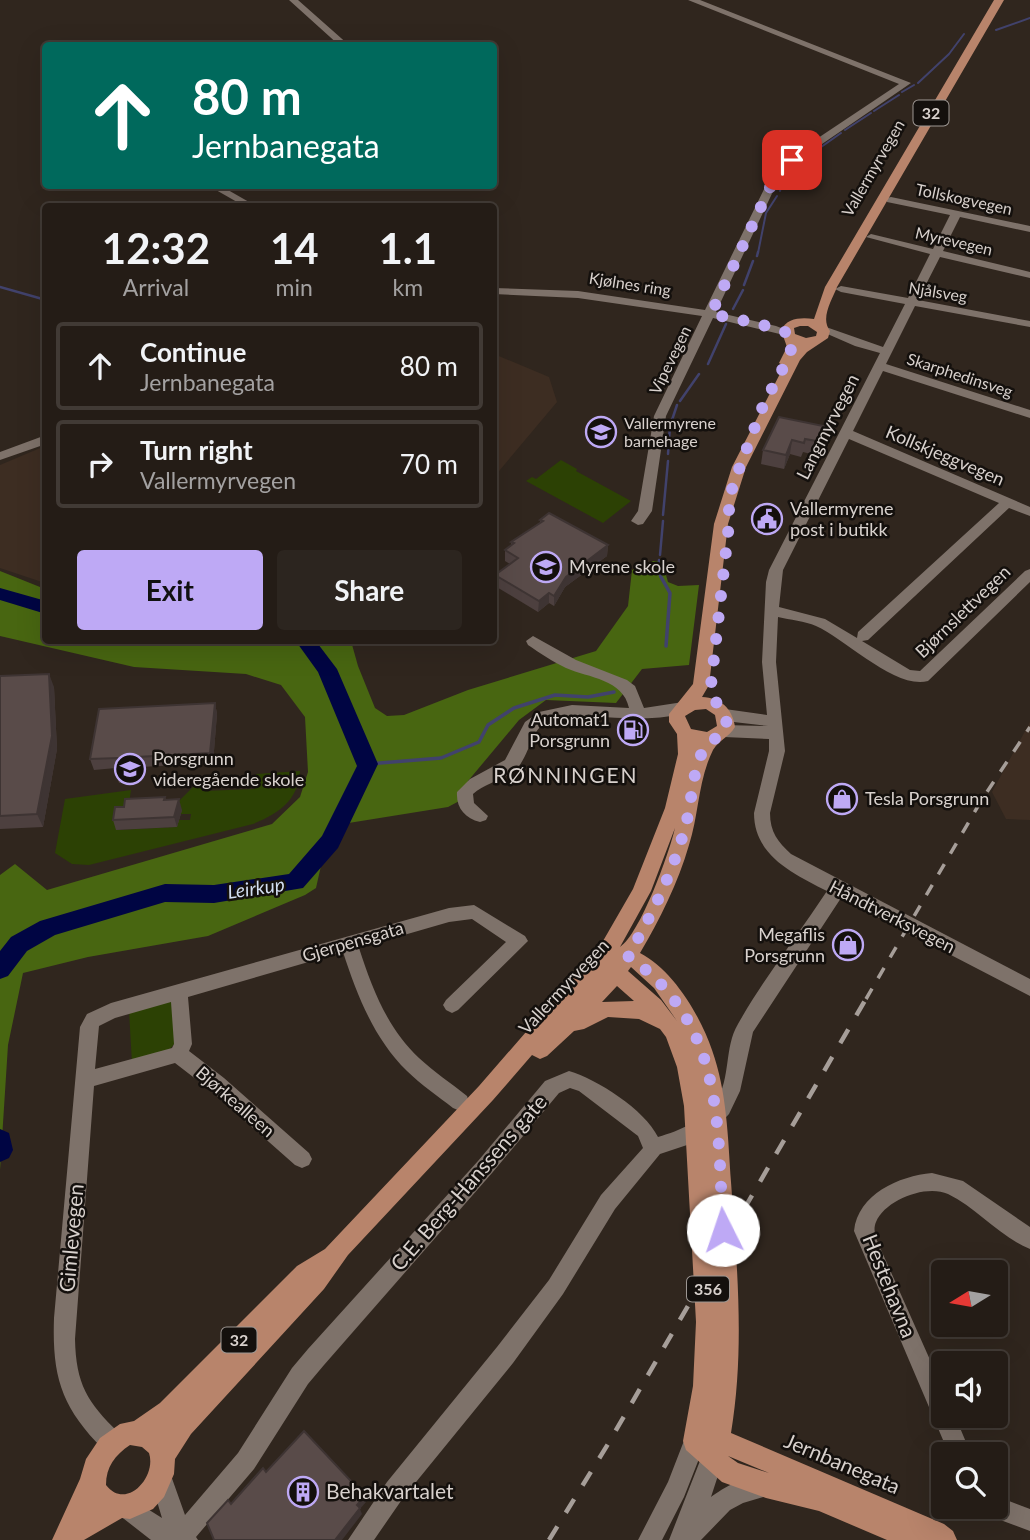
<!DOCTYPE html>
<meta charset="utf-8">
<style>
body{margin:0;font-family:Lato,sans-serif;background:#2c251f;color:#f1f3f6;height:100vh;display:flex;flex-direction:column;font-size:26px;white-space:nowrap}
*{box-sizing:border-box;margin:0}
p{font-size:23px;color:#a3a1a1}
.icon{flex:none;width:38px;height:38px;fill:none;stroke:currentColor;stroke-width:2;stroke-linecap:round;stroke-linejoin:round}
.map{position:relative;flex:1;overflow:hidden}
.sheet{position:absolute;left:42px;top:203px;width:455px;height:441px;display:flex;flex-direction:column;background:#241c16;border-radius:7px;box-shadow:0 7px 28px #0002,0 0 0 2px #413a35}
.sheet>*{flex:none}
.hud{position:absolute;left:42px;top:42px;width:455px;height:147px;border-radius:7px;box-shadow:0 7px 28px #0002,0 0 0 2px #413a35;background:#00695c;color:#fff;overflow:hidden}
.needle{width:46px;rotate:259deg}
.fabs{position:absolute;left:931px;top:1260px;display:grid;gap:14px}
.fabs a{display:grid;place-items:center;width:77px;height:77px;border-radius:7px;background:#241c16;box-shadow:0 7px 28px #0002,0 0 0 2px #413a35;font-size:35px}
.pin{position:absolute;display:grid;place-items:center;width:60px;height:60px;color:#fff;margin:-30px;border-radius:14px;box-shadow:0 4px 10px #0006}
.me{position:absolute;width:77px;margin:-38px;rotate:356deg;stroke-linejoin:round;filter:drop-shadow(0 0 5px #0008)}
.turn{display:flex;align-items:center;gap:24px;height:147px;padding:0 35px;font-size:32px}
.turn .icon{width:91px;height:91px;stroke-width:2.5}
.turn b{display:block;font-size:49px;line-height:60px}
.eta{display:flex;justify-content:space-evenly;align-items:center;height:119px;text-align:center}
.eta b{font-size:42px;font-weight:700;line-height:49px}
.cta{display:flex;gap:14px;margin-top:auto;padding:14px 35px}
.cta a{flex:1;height:80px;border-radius:7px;background:#bea9f5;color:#111;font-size:28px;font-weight:700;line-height:80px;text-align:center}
.cta a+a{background:#2c251f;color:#f1f3f6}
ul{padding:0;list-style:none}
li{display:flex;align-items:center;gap:21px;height:88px;margin:0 14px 10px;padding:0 21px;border:4px solid #413a35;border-radius:7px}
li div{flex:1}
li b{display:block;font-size:26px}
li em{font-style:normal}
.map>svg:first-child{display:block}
.built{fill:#3d2d22}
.green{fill:#2c4104}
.forest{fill:#486611}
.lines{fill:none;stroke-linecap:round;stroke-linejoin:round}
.stream-far2{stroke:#41426c;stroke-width:2}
.stream-far1{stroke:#41426c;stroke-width:2.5}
.stream{stroke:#41426c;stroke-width:3.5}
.river{fill:#000543;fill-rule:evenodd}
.minor{fill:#7e726a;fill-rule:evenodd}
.major{fill:#b8846b;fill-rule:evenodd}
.rail-far1{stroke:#a69e99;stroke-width:3.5;stroke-dasharray:12 12;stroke-linecap:butt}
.rail{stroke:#a69e99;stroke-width:4.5;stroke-dasharray:16 16;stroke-linecap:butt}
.wall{fill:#4d403f}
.shaded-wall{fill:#3e3433}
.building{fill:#594b49;stroke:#3e3433;stroke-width:2}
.route{stroke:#bea9f5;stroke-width:12;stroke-dasharray:0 21.6}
.labels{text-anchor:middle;stroke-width:5;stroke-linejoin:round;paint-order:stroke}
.shield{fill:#14100d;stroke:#9d9793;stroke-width:2}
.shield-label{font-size:16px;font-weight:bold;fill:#d8d1cd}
.far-street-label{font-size:16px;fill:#d8d1cd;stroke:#14100d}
.far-poi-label{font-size:16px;fill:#d8d1cd;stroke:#14100d;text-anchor:start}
.street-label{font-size:18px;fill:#d8d1cd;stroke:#14100d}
.poi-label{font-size:18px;fill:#d8d1cd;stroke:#14100d;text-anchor:start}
.water-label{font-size:19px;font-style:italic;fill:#d3def1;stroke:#14100d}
.quarter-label{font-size:21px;letter-spacing:2px;fill:#d8d1cd;stroke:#14100d}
.near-street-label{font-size:21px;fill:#d8d1cd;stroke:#14100d}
.near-poi-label{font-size:21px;fill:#d8d1cd;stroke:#14100d;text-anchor:start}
</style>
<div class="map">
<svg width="1030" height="1540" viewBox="0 0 1030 1540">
<rect width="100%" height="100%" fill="#30261e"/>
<!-- built -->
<path class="built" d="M 494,354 L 549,377 L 557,402 L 494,477 Z
M 45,446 L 45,583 L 0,568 L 0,465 Z
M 1030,722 L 1030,820 L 1006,819 L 992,792 Z"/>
<!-- green -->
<path class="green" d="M 561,460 L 577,469 L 576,471 L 631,501 L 603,523 L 526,481 L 532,477 L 536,479 Z
M 300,771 C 298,801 279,813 253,824 L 89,865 L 72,864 L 55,853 L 65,799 L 131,790 L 127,817 L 117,830 L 176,827 L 177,820 L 190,820 L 191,814 L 181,814 L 181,810 L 170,810 L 193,787 L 202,786 L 202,791 L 255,789 L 256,774 Z
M 169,1000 L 174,1002 L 176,1042 L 168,1051 L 132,1063 L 129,1011 Z"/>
<!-- forest -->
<path class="forest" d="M 653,561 L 662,561 L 668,582 L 678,586 L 699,585 L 689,665 L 642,669 L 616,703 L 546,700 L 519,720 L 468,781 L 465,798 L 448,807 L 330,826 L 316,888 L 305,895 L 208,936 L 88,957 L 23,973 L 8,1045 L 0,1170 L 0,875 L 15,864 L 47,890 L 272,824 L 300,797 L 308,772 L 305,717 L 281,685 L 246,674 L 134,667 L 0,636 L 0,571 L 45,589 L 46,640 L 351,641 L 358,666 L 375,708 L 387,716 L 404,715 L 468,690 L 596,651 L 628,606 L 632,570 Z"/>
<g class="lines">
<!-- stream-far2 -->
<path class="stream-far2" d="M 996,30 L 1030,18
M 918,83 L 949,54 L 964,34
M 902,92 L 914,85
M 874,111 L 899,95
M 845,130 L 871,113
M 797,164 L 841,133
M 780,191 L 783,180 L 791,170
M 758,253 L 766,213 L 777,196"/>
<!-- stream-far1 -->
<path class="stream-far1" d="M 757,256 L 758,252
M 744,285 L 753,261
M 0,287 L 46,300
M 733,309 L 743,290
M 708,364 L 726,324
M 680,401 L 699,374
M 668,454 L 670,426 L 677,405
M 663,515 L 668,461
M 660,555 L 663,521
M 659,560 L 658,572 L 662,579"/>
<!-- stream -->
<path class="stream" d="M 661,577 L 670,593 L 666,646
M 368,764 L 441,758 L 479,742 L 488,725 L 514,708 L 555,695 L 588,697 L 614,692"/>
<!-- river -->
<path class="river" d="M 0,588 L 46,601 L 46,614 L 0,600 Z
M 295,640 L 315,640 L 337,669 L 378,764 L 338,848 L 303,888 L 214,903 L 165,902 L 55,935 L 27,951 L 8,976 L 0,979 L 0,951 L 11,937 L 40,921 L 165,884 L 214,885 L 289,874 L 322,836 L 357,766 L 318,672 Z
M 0,1129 L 9,1133 L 13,1150 L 9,1158 L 0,1162 Z"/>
<!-- minor -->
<path class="minor" d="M 289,0 L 298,0 L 350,46 L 340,46 Z
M 688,0 L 700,0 L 911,83 L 790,166 L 777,183 L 716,312 L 776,326 L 794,333 L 788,336 L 713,318 L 666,416 L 652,511 L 643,524 L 638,525 L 631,521 L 638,511 L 654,416 L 702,316 L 578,298 L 494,294 L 494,288 L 578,291 L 705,310 L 767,183 L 782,162 L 899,84 Z
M 209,186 L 221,186 L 256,206 L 244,206 Z
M 891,197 L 1030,226 L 1030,232 L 960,217 L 943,251 L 1030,272 L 1030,278 L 940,257 L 918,300 L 1030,321 L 1030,327 L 915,306 L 886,364 L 1030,410 L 1030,418 L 883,371 L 853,431 L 1030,507 L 1030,516 L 1009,508 L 868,640 L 862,641 L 910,670 L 920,671 L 1025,571 L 1030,569 L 1030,582 L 928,681 C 896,690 845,639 816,626 C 805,621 790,620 778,617 L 776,662 L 785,751 L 770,813 C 770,832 778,842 791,854 L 1030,979 L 1030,996 L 841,898 L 753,1032 L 740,1091 L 729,1114 L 711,1133 L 693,1143 L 660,1154 L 615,1209 L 563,1294 L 513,1363 L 403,1498 L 374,1540 L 348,1540 L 387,1482 L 497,1347 L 549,1280 L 601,1195 L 643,1148 L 638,1136 L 579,1091 L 570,1088 L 559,1093 L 492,1173 L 324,1365 L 308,1384 L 254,1469 L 196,1537 L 198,1540 L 151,1540 L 119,1515 L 116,1507 L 119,1499 L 127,1496 L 162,1518 L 150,1478 L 153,1470 L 161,1467 L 169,1470 L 185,1515 L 238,1453 L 292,1368 L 308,1349 L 478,1161 L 545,1081 L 569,1071 C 597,1079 645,1110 658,1137 C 681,1130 701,1122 716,1101 C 731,1079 724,1047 738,1024 C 764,978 798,935 827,891 C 794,874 754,856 754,813 L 769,751 L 769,739 L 724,737 L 716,731 L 724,725 L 768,726 L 725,721 L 717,715 L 725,709 L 767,715 L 762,662 L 766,582 L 769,570 L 880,353 L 855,346 L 816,329 L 826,327 L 883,347 L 905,304 L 841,292 L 835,289 L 841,286 L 908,298 L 930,254 L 866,237 L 871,234 L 933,249 L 950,215 L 887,202 L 887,198 ZM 849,439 L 999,503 L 858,632 L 857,638 L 825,619 L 779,607 L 783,570 Z
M 46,435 L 46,444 L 0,460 L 0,452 Z
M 533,636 L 576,660 L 627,680 L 635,686 L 644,708 L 683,702 L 691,707 C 674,728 585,712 558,718 C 530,723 533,748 519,766 C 507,780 486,782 473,794 L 474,803 L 488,816 L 486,820 L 480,822 C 465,818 456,808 457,792 L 470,779 L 505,760 L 525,722 L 539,712 L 572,705 L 629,708 C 623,679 589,678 566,668 C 553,662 540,653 528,645 L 526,641 Z
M 474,905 L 525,936 L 528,941 L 458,1010 L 452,1013 L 446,1010 L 443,1005 L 446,1000 L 506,942 L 472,919 L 449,922 L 359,948 C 372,988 387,1028 419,1058 C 434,1072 451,1083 467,1096 L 469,1102 L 467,1108 L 460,1111 L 453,1108 C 438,1096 421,1085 407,1071 C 374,1039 357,995 343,952 L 188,997 L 192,1044 L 189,1051 L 224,1078 L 309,1153 L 312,1159 L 309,1165 L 302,1168 L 295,1165 L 210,1090 L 175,1063 L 94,1086 L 75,1339 C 76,1384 87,1402 119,1433 L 122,1441 L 119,1449 L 111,1452 L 103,1449 C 61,1407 52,1376 54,1318 L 80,1027 L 87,1014 L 111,1003 L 449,908 ZM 171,1002 L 174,1044 L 172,1048 L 95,1069 L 99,1026 L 115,1018 Z
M 932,1173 L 963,1181 L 1030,1227 L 1030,1249 C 1000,1237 977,1208 948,1194 C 926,1184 885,1200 876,1222 C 873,1229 875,1236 878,1243 L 943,1389 L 943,1416 L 955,1416 L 971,1454 L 949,1454 L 854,1231 C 858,1194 899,1176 932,1173 Z
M 695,1430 L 703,1433 L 706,1441 L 684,1497 L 662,1540 L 638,1540 L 668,1482 L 687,1433 Z
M 715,1440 L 723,1443 L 726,1451 L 711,1497 C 726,1486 755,1470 773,1478 L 776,1486 L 773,1494 L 743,1503 L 730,1510 L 701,1540 L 669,1540 L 707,1443 Z
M 996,1496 L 1030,1509 L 1030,1531 L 987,1515 L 984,1507 L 996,1507 Z"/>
<!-- major -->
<path class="major" d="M 994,0 L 1004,0 L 837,287 C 832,300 820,318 830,331 L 828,338 L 807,352 L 800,360 L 746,467 L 728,524 L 709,685 L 702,697 C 721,698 732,708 735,727 C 729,737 719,740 713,750 C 698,780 699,814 689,845 C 678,883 660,919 640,953 C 673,970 700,1015 712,1050 C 727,1092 728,1138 731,1182 C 737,1266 745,1349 731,1433 L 944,1524 L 953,1531 L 957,1540 L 887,1540 L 819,1511 L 766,1498 L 722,1482 L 686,1450 L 683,1441 L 693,1386 L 696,1322 L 684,1106 L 677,1067 L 666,1037 L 660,1029 L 639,1019 L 608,1017 L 584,1029 L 574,1031 L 547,1056 L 540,1059 L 532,1055 L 493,1100 L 348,1255 L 324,1289 L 191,1434 L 175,1459 L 174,1474 L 164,1497 L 153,1509 L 130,1519 L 122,1518 L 84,1540 L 52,1540 L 80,1479 L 86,1459 L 100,1438 L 120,1424 L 134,1421 L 160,1403 L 297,1266 L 325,1249 L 479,1086 L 599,948 L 633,889 L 665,808 L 678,754 L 677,734 L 669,722 L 669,714 L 693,684 L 714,524 L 732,467 L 784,366 L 779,363 L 787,347 L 781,330 C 787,318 801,317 814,319 L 825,287 ZM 800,326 L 808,326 L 817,332 L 816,336 L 806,338 L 795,334 L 794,328 ZM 706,709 L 715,715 L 717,726 L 707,732 L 691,729 L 685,716 L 695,710 ZM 675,828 C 669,854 640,934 620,947 L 651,891 ZM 631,967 L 654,988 L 677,1021 L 661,1000 L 628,971 ZM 617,986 L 634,1001 L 602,1002 ZM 130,1445 L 142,1447 L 149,1453 C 157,1477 126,1511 106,1485 C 106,1467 115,1455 130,1445 ZM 728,1456 L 769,1473 L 738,1463 Z"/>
<!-- rail-far1 -->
<path class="rail-far1" d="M 866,999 L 981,801 L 1030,727"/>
<!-- rail -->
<path class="rail" d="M 549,1540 L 608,1444 L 867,997"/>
</g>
<!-- wall -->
<path class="wall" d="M 779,417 L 825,441 L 819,456 L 803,452 L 801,457 L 790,454 L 784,469 L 761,464 L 763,450 Z
M 540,520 L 608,545 L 607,556 L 565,587 L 554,606 L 549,603 L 538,612 L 495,586 L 495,575 L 510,564 L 505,561 L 505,550 L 511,546 L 511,542 L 540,523 Z
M 0,676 L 54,687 L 57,749 L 43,827 L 0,829 Z
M 215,703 L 217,714 L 213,763 L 141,767 L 138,782 L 119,783 L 116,773 L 116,768 L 94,770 L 90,759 Z
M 165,797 L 166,800 L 182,810 L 177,827 L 116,830 L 113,820 L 124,807 Z"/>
<!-- shaded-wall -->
<path class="shaded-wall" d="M 828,427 L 825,441 L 819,456 L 822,442 Z
M 792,440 L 790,454 L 784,469 L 786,455 Z
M 608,545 L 607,556 L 565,587 L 554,606 L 554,596 L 566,577 Z
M 549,593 L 549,603 L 538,612 L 539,601 Z
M 49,674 L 54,687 L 57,749 L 43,827 L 37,814 Z
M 215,703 L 217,714 L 213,763 L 210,753 Z
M 137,757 L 141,767 L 138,782 L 135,772 Z
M 179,799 L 182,810 L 177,827 L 174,817 Z
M 365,1496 L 366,1502 L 360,1509 L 362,1514 L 342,1540 L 335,1540 L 357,1505 Z"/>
<!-- building -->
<path class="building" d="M 779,417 L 828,427 L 822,442 L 805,439 L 804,443 L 792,440 L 786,455 L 763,450 Z
M 549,513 L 608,545 L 566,577 L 554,596 L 549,593 L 539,601 L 495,575 L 518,558 L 505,550 L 514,543 L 511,542 L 543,521 L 540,520 Z
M 49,674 L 52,736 L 37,814 L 0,816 L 0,676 Z
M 215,703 L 210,753 L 137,757 L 135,772 L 116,773 L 118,758 L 90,759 L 99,709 Z
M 165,797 L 164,800 L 179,799 L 174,817 L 113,820 L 115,807 L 124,807 L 125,799 Z
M 304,1431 L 365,1496 L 357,1505 L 360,1508 L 335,1540 L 214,1540 L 207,1523 L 228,1500 L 231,1504 L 263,1468 L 266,1472 Z"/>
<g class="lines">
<!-- route -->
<path class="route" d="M 723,1230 C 717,1123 725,1024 628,956 C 652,915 674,870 686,824 C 692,801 692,776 701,755 C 707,741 723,737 727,723 L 714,698 L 711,685 L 729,524 L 729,502 L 733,485 L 764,403 L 788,359 L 793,343 L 788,333 L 760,324 L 711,314 L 772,183 L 792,160"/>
</g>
<!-- icons -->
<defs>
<g id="school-ring" transform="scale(1.575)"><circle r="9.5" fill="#14100d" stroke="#bea9f5" stroke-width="1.5"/><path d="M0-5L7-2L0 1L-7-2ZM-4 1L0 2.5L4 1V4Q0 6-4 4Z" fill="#bea9f5"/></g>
<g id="civic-ring" transform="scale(1.575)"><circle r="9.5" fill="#14100d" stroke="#bea9f5" stroke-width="1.5"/><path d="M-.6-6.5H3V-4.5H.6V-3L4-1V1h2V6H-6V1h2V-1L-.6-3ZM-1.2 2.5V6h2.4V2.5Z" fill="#bea9f5"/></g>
<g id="fuel-ring" transform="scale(1.575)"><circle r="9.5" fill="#14100d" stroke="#bea9f5" stroke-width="1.5"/><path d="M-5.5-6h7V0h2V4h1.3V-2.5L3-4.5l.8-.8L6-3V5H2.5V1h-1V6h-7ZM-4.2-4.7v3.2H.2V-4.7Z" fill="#bea9f5"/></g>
<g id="shop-ring" transform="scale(1.575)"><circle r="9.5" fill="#14100d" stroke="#bea9f5" stroke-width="1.5"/><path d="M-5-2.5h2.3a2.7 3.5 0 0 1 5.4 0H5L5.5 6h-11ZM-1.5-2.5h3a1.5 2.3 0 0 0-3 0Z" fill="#bea9f5"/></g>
<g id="building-ring" transform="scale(1.575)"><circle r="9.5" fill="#14100d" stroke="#bea9f5" stroke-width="1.5"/><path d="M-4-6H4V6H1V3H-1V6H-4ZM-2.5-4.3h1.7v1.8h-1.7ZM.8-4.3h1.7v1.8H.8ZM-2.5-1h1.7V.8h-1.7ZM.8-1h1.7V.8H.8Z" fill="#bea9f5"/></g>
</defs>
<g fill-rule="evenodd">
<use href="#school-ring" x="601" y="432"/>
<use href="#civic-ring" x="767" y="519"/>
<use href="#school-ring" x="546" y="567"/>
<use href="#fuel-ring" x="633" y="730"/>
<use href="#school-ring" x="130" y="769"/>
<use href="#shop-ring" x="842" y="799"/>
<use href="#shop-ring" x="848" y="945"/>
<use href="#building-ring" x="303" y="1492"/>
</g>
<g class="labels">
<!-- shield labels -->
<g class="shield">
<rect x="913.5" y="100.5" width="35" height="25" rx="5"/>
<rect x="687" y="1276.5" width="42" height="25" rx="5"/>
<rect x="221.5" y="1327.5" width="35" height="25" rx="5"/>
</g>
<g class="shield-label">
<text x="931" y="119">32</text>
<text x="708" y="1295">356</text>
<text x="239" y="1346">32</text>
</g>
<!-- far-street labels -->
<g class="far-street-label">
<text transform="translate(873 168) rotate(-60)" y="6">Vallermyrvegen</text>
<text transform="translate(964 199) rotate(12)" y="6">Tollskogvegen</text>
<text transform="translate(954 241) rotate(13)" y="6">Myrevegen</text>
<text transform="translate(630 284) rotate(9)" y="6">Kjølnes ring</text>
<text transform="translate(938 292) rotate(9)" y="6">Njålsveg</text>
<text transform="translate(670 360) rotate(-64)" y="6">Vipevegen</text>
<text transform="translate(960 375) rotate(18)" y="6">Skarphedinsveg</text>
</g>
<!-- far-poi labels -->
<g class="far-poi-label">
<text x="624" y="429">Vallermyrene<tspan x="624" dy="18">barnehage</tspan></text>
</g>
<!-- street labels -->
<g class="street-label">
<text transform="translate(828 427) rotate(-63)" y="6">Langmyrvegen</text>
<text transform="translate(945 456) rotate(23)" y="6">Kollskjeggvegen</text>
<text transform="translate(963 612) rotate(-44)" y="6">Bjørnslettvegen</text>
<text transform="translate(892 917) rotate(27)" y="6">Håndtverksvegen</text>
<text transform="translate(353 942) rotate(-16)" y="6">Gjerpensgata</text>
<text transform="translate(564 987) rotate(-47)" y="6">Vallermyrvegen</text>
<text transform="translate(235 1102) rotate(41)" y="6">Bjørkealleen</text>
</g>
<!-- poi labels -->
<g class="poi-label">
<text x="790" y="515">Vallermyrene<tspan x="790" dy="21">post i butikk</tspan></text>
<text x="569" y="573">Myrene skole</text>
<text x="610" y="726" text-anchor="end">Automat1<tspan x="610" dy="21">Porsgrunn</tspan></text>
<text x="153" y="765">Porsgrunn<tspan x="153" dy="21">videregående skole</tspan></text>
<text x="865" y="805">Tesla Porsgrunn</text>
<text x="825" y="941" text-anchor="end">Megaflis<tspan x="825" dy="21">Porsgrunn</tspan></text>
</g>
<!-- water labels -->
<g class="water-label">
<text transform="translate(256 888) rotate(-8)" y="7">Leirkup</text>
</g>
<!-- quarter labels -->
<g class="quarter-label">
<text x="566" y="783">RØNNINGEN</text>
</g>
<!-- near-street labels -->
<g class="near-street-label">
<text transform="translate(469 1183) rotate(-49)" y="7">C.E. Berg-Hanssens gate</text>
<text transform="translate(72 1238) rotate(-85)" y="7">Gimlevegen</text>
<text transform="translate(889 1286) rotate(68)" y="7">Hestehavna</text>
<text transform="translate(842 1464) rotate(23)" y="7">Jernbanegata</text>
</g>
<!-- near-poi labels -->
<g class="near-poi-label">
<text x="326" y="1499">Behakvartalet</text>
</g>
</g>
</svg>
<div class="fabs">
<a><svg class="needle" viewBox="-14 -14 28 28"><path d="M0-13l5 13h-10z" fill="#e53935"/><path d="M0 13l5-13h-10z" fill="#a3a1a1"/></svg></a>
<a><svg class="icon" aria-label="sound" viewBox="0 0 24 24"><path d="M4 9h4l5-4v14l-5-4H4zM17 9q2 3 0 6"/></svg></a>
<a><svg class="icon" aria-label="search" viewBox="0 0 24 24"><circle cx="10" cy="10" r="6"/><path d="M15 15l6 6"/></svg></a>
</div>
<div class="pin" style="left:792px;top:160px;background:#d93025"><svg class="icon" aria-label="arrive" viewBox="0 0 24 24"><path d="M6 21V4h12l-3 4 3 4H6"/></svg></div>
<svg class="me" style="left:723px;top:1230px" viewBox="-20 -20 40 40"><circle r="19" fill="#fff"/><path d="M0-13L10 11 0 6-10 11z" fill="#bea9f5"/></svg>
<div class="hud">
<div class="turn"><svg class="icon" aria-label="ahead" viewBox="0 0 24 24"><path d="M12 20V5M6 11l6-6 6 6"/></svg><div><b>80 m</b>Jernbanegata</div></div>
</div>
<section class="sheet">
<div class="eta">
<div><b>12:32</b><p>Arrival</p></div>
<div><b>14</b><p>min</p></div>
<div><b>1.1</b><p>km</p></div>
</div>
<ul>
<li><svg class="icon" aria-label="ahead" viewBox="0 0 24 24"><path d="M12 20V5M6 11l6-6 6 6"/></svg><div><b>Continue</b><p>Jernbanegata</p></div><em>80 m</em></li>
<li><svg class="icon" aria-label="right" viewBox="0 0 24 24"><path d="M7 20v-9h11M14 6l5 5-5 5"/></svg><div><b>Turn right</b><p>Vallermyrvegen</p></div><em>70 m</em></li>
</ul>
<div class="cta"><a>Exit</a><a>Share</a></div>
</section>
</div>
